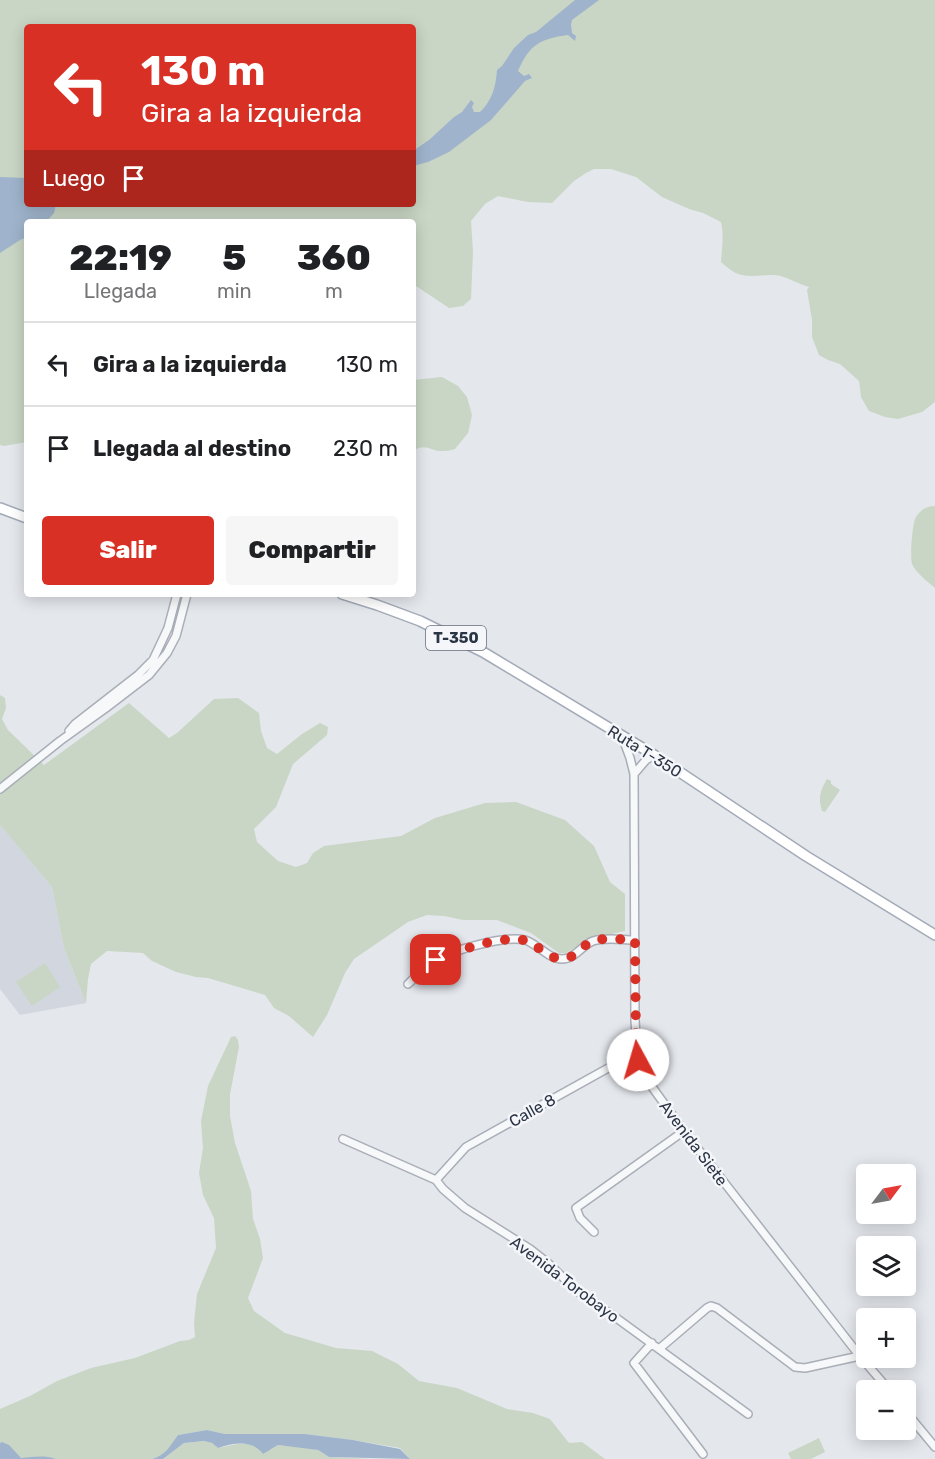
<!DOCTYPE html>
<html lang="es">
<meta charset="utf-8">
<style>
body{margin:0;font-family:Rubik,sans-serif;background:#f6f6f6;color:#202124;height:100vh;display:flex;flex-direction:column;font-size:22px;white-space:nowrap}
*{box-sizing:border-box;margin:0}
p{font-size:20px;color:#757577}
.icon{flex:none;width:33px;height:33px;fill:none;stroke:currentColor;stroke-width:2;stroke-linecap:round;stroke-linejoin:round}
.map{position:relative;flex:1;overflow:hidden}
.side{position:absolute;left:24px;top:219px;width:392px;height:378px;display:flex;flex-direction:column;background:#fff;border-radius:6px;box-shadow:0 3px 15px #0003}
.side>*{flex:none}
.top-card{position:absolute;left:24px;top:24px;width:392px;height:183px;border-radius:6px;box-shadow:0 3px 15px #0003;background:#d93025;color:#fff;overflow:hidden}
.needle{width:39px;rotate:58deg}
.controls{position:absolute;left:856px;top:1164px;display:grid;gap:12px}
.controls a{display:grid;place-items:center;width:60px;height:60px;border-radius:6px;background:#fff;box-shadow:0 3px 15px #0003;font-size:30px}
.pin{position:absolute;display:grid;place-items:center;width:51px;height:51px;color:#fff;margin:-26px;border-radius:12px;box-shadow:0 3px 9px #0006}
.me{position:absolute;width:66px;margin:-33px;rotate:354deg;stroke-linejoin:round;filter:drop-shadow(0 0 4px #0008)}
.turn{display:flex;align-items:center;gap:21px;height:126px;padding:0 18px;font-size:27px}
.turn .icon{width:78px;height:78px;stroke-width:2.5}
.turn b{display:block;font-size:42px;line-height:51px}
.then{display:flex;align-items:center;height:57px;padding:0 18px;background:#0003;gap:12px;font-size:22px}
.eta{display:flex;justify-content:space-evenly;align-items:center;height:102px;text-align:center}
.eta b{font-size:36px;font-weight:800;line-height:42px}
.button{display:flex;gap:12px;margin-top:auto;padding:12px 18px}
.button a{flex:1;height:69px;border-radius:6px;background:#d93025;color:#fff;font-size:24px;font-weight:800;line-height:69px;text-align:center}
.button a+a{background:#f6f6f6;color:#202124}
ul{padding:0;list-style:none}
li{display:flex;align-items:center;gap:18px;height:84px;padding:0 18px;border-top:2px solid #e0e0e0}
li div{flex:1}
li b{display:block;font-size:22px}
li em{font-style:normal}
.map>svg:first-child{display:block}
.built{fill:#d2d6de}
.green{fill:#c9d6c5;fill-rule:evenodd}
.water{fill:#9fb4cc}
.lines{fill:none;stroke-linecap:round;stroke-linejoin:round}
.minor-casing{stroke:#a9aeb7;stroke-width:10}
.major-casing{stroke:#a3abb8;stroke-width:12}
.minor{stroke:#f7f8fa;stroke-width:7}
.major{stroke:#fff;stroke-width:9}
.route{stroke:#d93025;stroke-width:10;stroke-dasharray:0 18}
.labels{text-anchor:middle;stroke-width:5;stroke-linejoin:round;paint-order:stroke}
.shield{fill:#f4f6f9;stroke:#676e7b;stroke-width:1.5}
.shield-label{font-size:15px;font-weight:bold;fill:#2b3445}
.street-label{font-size:16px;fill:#2b3445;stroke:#f4f6f9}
</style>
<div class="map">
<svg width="935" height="1459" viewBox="0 0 935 1459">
<rect width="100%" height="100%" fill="#e4e7ec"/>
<!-- built -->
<path class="built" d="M 0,825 L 52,887 L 64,948 L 86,1003 L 20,1015 L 0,989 Z"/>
<!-- green -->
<path class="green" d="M 0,0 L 935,0 L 935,402 L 922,412 L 898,419 L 885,417 L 869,411 L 861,397 L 859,381 L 840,364 L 828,360 L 819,355 L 812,337 L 812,320 L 807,290 L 809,287 C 799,284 790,279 781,276 C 767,273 755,278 742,275 C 734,274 727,267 721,262 C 722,247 724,237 721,222 L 703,213 L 689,209 L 662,197 L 636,177 L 611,169 L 594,169 L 586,173 L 574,181 L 552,203 L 528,202 L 498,196 L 485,204 L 471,221 L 473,252 L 471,299 L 463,306 L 449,308 L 413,284 L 412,222 L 27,222 L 27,442 L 4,446 L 0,445 ZM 27,27 L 412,27 L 412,204 L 27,204 Z
M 442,377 L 458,386 L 467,397 L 472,415 L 468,433 L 455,449 C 451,450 448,451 444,451 C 431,452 426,442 413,451 L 413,380 Z
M 935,506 L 935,588 C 928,582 915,572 912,564 C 910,557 912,524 916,517 C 920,510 927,506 935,506 Z
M 0,695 L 5,698 L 6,708 L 2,719 L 8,730 L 44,765 L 129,703 L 169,738 L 177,733 L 214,699 L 238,698 L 259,713 L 261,731 L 267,748 L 277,754 L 302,734 L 320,723 L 328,727 L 327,735 L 293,764 L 276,807 L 254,829 L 257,842 L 278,861 L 296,867 L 307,863 L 313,853 L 324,846 L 401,836 L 435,818 L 485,803 L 516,802 L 565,820 L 594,846 L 610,882 L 625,894 L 625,931 L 589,939 L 566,953 L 559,953 L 531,933 L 497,920 L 463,920 L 444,916 L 427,915 L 408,922 L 354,959 L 345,973 L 327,1015 L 313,1037 L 289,1016 L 274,1008 L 265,995 L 208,978 L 196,977 L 176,972 L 152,961 L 143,953 L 107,951 L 91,964 L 88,979 L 86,1003 L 64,948 L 52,887 L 0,825 Z
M 827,779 L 831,781 L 831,784 L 840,790 L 825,812 L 822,811 C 818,798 820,791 827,779 Z
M 45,963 L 60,987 L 32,1006 L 16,982 Z
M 235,1036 L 238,1040 L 239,1047 L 230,1094 L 230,1116 L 235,1143 L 251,1191 L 253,1219 L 260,1239 L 263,1258 L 248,1298 L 254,1311 L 285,1333 L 336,1348 L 372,1351 L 398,1364 L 419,1381 L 457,1388 L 507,1409 L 533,1413 L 550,1419 L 569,1443 L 582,1442 L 605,1459 L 410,1459 L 400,1448 L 353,1440 L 305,1434 L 225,1434 L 207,1430 L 178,1435 C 171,1446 166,1455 152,1459 L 0,1459 L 0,1409 L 30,1396 L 57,1381 L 91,1368 L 135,1358 L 180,1341 L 189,1340 L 195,1337 L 194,1323 L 197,1294 L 216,1248 L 214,1218 L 203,1195 L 199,1173 L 203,1148 L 201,1121 L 208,1086 L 231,1037 Z
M 819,1438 L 825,1452 L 811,1459 L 791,1459 L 788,1453 Z
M 204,1441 L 212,1443 L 218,1448 L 237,1444 L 250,1444 L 260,1449 L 270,1450 L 278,1445 L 300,1447 L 318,1450 L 329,1457 L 372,1459 L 163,1459 L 184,1443 Z"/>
<!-- water -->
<path class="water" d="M 575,0 L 599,0 L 572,20 L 571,25 L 572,33 L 576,36 L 575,41 L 568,35 C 540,39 530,44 518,71 L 524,76 L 529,74 L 532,78 L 525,81 L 491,120 L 449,152 L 428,162 L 413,166 L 413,151 L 429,140 L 454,117 L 462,112 L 471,100 L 474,103 L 472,107 L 474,112 L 480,112 C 492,101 496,86 497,70 L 502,66 L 514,48 L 528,35 L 536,32 Z
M 0,177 L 27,178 L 27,204 L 56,204 L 54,213 L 46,222 L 27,222 L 27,237 L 20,240 L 0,253 Z
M 207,1430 L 225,1434 L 305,1434 L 353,1440 L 400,1449 L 410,1459 L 329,1457 L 318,1450 L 278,1445 L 263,1454 C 252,1439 233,1443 218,1448 L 212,1443 L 204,1441 L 184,1443 L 163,1459 L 152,1459 C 166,1455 170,1446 178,1435 Z
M 2,1442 L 9,1445 L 21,1458 C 34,1457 44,1455 56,1459 L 0,1459 L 0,1443 Z"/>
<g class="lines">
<!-- minor casing -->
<g class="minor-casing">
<path id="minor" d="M 69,731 L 75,724 L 138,675 L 153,660 L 168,628 L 177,594
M 622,736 L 630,758 L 634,774 L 635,1020 L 637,1052 L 641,1068 L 647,1080 L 684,1131 L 859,1355 L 889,1390
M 634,774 L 646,760 L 654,755
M 0,789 L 60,741 L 106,708 L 149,675 L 167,653 L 176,636 L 187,594
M 408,984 C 417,976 425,965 436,960 C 453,950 506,935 525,940 C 538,944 548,959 562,959 C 575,959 582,945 593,941 C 605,937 622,940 635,940
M 343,1139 L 436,1180 L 443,1189 L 465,1208 L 530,1249 L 548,1263 L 577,1291 L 615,1317 L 748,1414
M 436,1180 L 466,1147 L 637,1052
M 594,1232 L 580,1218 L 576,1208 L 684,1131
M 652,1343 L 634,1363 L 703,1454
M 659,1349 L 707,1308 L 711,1306 L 717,1308 L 795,1367 L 805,1368 L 855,1357 L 859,1355
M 906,1412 L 935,1447"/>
</g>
<!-- major casing -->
<g class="major-casing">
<path id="major" d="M 0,508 L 27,518
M 342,594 L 377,605 L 420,621 L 483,652 L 654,755 L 806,856 L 935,935"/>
</g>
<!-- minor -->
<use href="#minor" class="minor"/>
<!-- major -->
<use href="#major" class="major"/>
</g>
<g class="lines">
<!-- route -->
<path class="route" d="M 436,960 C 455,951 510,932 529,942 C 539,947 550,959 562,959 C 575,959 582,945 593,941 C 605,937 622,940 635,940 L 636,1042 L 638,1060"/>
</g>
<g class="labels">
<!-- shield labels -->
<rect class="shield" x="426" y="626" width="60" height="24" rx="4.5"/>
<g class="shield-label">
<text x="456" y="643">T-350</text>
</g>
<!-- street labels -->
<g class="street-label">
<text transform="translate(645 751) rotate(32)" y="6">Ruta T-350</text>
<text transform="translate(532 1110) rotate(-29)" y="6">Calle 8</text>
<text transform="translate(694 1143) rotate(53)" y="6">Avenida Siete</text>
<text transform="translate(565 1279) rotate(37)" y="6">Avenida Torobayo</text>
</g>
</g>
</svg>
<div class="controls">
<a><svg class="needle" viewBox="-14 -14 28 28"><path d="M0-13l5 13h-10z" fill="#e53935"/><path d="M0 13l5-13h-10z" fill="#757577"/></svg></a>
<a><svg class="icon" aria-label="layers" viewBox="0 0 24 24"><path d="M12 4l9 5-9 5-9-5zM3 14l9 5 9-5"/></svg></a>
<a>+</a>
<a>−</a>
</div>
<div class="pin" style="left:436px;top:960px;background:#d93025"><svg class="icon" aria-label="arrive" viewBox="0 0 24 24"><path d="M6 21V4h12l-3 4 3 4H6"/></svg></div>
<svg class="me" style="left:638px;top:1060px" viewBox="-20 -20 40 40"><circle r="19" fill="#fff"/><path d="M0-13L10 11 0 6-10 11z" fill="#d93025"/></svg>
<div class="top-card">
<div class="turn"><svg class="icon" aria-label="left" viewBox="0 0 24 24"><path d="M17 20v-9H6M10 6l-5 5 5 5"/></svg><div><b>130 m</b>Gira a la izquierda</div></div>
<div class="then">Luego<svg class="icon" aria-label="arrive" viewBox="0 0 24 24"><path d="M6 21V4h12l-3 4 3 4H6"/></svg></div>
</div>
<section class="side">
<div class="eta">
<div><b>22:19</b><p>Llegada</p></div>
<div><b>5</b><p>min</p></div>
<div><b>360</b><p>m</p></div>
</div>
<ul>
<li><svg class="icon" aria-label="left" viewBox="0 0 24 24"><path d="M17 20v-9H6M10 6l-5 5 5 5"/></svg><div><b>Gira a la izquierda</b></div><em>130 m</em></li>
<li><svg class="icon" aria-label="arrive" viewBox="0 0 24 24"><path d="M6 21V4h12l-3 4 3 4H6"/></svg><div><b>Llegada al destino</b></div><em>230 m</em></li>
</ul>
<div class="button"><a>Salir</a><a>Compartir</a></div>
</section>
</div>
